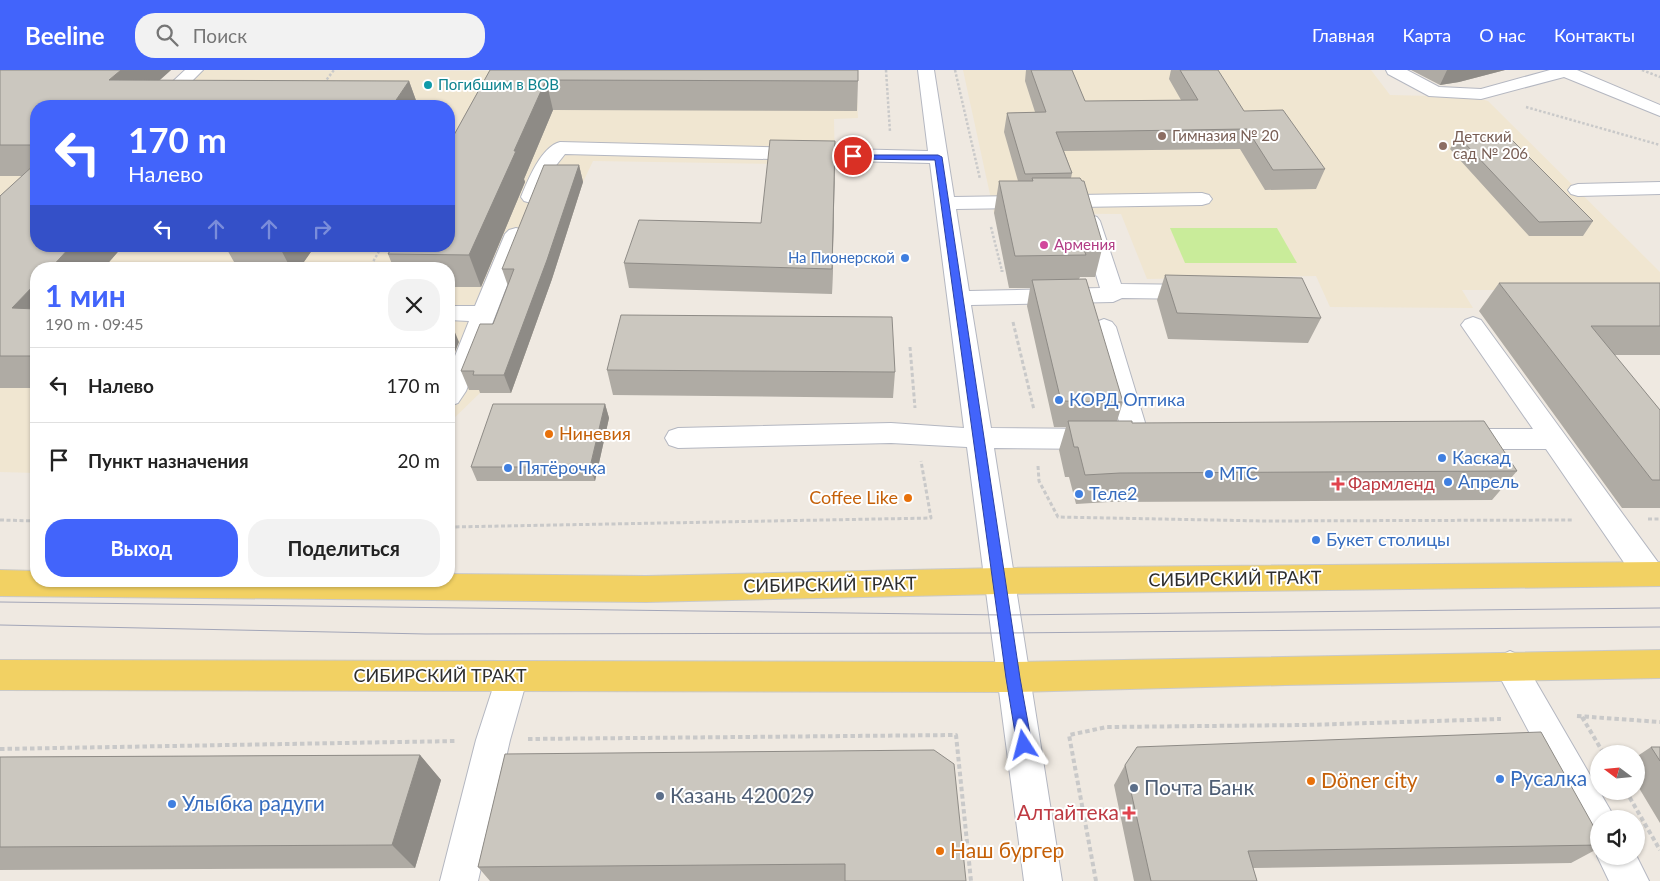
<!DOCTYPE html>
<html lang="ru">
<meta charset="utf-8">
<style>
body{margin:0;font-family:Lato,sans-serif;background:#f2f2f2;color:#222;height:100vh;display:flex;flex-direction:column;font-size:19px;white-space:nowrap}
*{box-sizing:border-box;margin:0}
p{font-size:16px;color:#767676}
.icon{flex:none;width:28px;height:28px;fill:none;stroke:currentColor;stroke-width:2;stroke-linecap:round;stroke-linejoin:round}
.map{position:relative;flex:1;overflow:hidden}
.panel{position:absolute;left:30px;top:192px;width:425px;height:325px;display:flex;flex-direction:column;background:#fff;border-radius:20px;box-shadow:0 1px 4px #0004}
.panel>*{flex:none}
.guide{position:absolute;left:30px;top:30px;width:425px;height:152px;border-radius:20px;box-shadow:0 1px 4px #0004;background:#4264fb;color:#fff;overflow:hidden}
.needle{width:32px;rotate:286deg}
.controls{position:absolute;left:1590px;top:675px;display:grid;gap:10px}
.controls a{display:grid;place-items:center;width:55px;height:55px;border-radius:50%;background:#fff;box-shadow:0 1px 4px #0004;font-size:25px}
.pin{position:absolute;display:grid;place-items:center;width:42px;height:42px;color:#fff;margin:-21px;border:2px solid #fff;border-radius:50%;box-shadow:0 1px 5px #0007}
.me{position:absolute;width:55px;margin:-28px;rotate:351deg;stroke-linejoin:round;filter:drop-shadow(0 0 4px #0008)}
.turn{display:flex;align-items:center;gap:18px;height:105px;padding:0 15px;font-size:22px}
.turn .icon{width:65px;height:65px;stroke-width:2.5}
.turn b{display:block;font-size:35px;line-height:42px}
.lanes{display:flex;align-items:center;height:48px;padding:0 15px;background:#0003;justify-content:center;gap:25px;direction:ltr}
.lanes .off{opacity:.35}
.round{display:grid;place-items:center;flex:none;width:52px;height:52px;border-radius:20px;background:#f2f2f2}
.summary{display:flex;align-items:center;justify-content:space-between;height:85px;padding:0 15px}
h1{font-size:30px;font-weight:700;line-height:38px;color:#4264fb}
.button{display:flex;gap:10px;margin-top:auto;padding:10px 15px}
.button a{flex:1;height:58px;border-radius:20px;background:#4264fb;color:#fff;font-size:20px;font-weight:700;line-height:58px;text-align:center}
.button a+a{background:#f2f2f2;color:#222}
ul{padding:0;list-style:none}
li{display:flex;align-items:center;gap:15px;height:75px;padding:0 15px;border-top:1px solid #e0e0e0}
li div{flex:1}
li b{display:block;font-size:19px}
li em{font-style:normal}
header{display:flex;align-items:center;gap:30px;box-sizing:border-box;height:70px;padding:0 25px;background:#4264fb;color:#fff}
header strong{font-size:24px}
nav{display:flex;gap:28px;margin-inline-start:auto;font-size:18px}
.search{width:350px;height:45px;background:#f2f2f2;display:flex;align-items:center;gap:12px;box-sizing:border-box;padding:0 18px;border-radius:20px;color:#767676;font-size:19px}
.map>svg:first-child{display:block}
.education{fill:#f0e6d1}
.pitch{fill:#c9ec9a}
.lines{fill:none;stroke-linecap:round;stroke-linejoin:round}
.minor-casing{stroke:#b4b7c1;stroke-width:2}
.major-casing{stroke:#c9c9c9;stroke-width:2}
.path-far2{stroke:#c9c9c9;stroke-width:2.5;stroke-dasharray:2.5 2;stroke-linecap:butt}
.path-far1{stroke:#c9c9c9;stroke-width:3;stroke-dasharray:4 2.5;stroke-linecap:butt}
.path{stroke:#c9c9c9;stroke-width:4;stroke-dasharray:4.5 3;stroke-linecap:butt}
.minor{fill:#fff;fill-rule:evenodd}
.major{fill:#f2d163;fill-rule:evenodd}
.tram{stroke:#a3a6b8;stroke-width:1}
.wall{fill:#afaba4}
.shaded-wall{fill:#8e8b86}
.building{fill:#cbc7bf;stroke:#8e8b86}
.route{fill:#4264fb;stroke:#2b41a3}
.culture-dot{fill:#0f9aa8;stroke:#fff;stroke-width:2}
.education-dot{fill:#8d6e63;stroke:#fff;stroke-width:2}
.hotel-dot{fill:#d1479c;stroke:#fff;stroke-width:2}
.shop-dot{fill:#3f7fe0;stroke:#fff;stroke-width:2}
.food-dot{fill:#e8710a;stroke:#fff;stroke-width:2}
.health-dot{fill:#e0444e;stroke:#fff;stroke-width:2}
.service-dot{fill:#5c6f8a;stroke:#fff;stroke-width:2}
.labels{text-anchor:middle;stroke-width:4;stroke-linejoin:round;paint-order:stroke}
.far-culture-label{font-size:15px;fill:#0d838f;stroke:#fff;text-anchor:start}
.far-education-label{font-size:15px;fill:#785e54;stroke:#fff;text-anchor:start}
.far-hotel-label{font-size:15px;fill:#b23c85;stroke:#fff;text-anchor:start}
.far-shop-label{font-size:15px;fill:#366cbe;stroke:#fff;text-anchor:end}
.shop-label{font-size:18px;fill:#366cbe;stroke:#fff;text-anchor:start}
.food-label{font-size:18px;fill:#c56008;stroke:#fff;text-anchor:start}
.health-label{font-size:18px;fill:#be3a42;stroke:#fff;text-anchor:start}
.street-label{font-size:18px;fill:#2e2e2e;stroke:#fff}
.near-shop-label{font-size:21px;fill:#366cbe;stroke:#fff;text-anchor:start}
.near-food-label{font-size:21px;fill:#c56008;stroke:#fff;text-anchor:start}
.near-service-label{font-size:21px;fill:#4e5e75;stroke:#fff;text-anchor:start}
.near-health-label{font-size:21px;fill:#be3a42;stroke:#fff;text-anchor:end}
</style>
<header>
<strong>Beeline</strong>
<div class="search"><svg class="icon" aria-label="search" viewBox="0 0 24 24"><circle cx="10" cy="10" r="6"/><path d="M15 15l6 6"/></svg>Поиск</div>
<nav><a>Главная</a><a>Карта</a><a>О нас</a><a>Контакты</a></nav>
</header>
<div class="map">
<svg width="1660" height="811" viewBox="0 0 1660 811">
<rect width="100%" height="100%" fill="#efe9e1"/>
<!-- education -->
<path class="education" d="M 204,0 L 856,2 L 858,48 L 834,49 L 835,95 L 593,91 L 583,112 L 551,211 L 511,323 L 480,323 L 449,353 L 449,199 L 36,199 L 36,403 L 0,402 L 0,36 L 36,36 L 36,176 L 449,176 L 449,36 L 166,36 Z
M 963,0 L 1371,0 L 1390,25 L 1474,27 L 1488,31 L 1660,202 L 1660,220 L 1462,220 L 1473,238 L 1330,237 L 1316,206 L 1147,209 L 1121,144 L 994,143 Z"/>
<!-- pitch -->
<path class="pitch" d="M 1170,158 L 1277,158 L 1297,193 L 1185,193 Z"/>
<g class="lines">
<!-- minor casing -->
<g class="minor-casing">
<path id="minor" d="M 185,0 L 203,0 L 167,36 L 153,36 L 151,33 L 154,29 Z
M 918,0 L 934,0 L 954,127 L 1202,123 L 1209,125 L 1212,129 L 1209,133 L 1202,135 L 956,139 L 969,221 L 1100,218 L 1080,151 L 1083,147 L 1090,145 L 1097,147 L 1100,151 L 1121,214 L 1198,215 L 1206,217 L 1209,222 L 1206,227 L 1198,229 L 1122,228 L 1113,232 L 971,235 L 991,358 L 1099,359 L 1108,362 L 1112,369 L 1108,376 L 1099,379 L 994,378 L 1062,811 L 1024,811 L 967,377 L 891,373 L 678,378 L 669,375 L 665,368 L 669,361 L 678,358 L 891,353 L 964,358 L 930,93 L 565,84 L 550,103 L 538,131 L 531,133 L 524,131 L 521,127 C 528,110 541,77 560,72 L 928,81 Z
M 1386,0 L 1407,0 L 1439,17 L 1481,19 L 1550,0 L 1577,0 L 1660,35 L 1660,46 L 1564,7 L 1481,29 L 1429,26 L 1388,4 Z
M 1660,112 L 1660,124 L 1578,126 L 1571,124 L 1568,120 L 1571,116 L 1578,114 Z
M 516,158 L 523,160 L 527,164 L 466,321 L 458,333 L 449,336 L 449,301 L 469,251 L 449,250 L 449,236 L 475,236 L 505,164 L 509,160 Z
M 1473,247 L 1481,250 L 1660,495 L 1660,513 L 1649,516 L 1638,513 L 1546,379 L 1457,379 L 1448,376 L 1444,369 L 1448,362 L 1457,359 L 1533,359 L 1461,255 L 1465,250 Z
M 1104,249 L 1112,252 L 1116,257 L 1150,369 L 1146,376 L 1137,379 L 1128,376 L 1124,369 L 1092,257 L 1096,252 Z
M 1510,581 L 1521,586 L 1612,743 L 1614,749 L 1599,749 L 1599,774 L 1586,769 L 1494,596 L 1499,586 Z
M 512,591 L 524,596 L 528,606 L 510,670 L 478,811 L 440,811 L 476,670 L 500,596 Z
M 1599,782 L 1599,786 L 1636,785 L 1649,811 L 1609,811 L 1597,786 Z"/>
</g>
<!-- major casing -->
<g class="major-casing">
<path id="major" d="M 1660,492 L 1660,516 L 999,524 L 646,532 L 0,526 L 0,500 L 36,501 L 36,511 L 449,511 L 449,504 L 646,506 L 999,498 Z
M 1660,580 L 1660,608 L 1285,615 L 1013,622 L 0,620 L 0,590 L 1013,592 Z"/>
</g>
<!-- path-far2 -->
<path class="path-far2" d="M 886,0 L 890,62
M 955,0 L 980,109
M 1642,0 L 1660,7
M 324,13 L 334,0
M 1526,37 L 1660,75
M 991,157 L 1002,201
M 369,199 L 382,176"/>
<!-- path-far1 -->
<path class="path-far1" d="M 1002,200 L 1002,202
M 1013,252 L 1034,340
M 910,277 L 915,338
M 1038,396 L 1039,411 L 1058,447 L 1263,451 L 1572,450
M 1648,449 L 1660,449
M 0,450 L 36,451
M 449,457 L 931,448 L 921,391"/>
<!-- path -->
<path class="path" d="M 1577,646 L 1660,652
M 1582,647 L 1604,684
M 528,669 L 956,665 L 971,811
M 0,679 L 457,671
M 1626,721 L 1660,780
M 1096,811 L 1069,665 L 1107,657 L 1305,655 L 1501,649"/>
<!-- minor -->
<use href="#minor" class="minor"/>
<!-- major -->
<use href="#major" class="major"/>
<!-- tram -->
<path class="tram" d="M 0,532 L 1004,545 L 1660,538
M 0,555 L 426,564 L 1007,563 L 1660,557"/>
</g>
<!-- wall -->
<path class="wall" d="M 0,0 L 171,0 L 159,11 L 409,11 L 418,36 L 36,36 L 36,176 L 123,176 L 103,199 L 36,199 L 36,318 L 0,318 L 0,126 L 22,106 L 0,106 Z
M 490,0 L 858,11 L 857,41 L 553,40 L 524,109 L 525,112 L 481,217 L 449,217 L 449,199 L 394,199 L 388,184 Z
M 1026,0 L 1072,0 L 1085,31 L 1181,30 L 1169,9 L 1171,0 L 1180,0 L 1244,41 L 1325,99 L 1316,119 L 1265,120 L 1240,79 L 1064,81 L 1072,103 L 1071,108 L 1103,175 L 1095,207 L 1080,207 L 1079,209 L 1123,332 L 1117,351 L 1517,401 L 1492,430 L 1109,432 L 1076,434 L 1069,407 L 1065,407 L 1059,380 L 1066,357 L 1054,357 L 1027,236 L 1030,218 L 1009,218 L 994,143 L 999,111 L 1018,111 L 1004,62 L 1007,43 L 1035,42 L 1025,11 Z
M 1411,0 L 1505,0 L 1459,12 L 1440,15 Z
M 1457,65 L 1593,151 L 1583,166 L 1529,166 L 1450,79 Z
M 835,71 L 832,224 L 629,218 L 624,193 L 761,153 Z
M 579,95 L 583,112 L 552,209 L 511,323 L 480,323 L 479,320 L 469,320 L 461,301 L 493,254 L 508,216 L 502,199 Z
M 225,176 L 315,176 L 299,199 L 238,199 Z
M 1165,205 L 1321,248 L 1308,273 L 1168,269 L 1157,230 Z
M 1499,213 L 1660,213 L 1660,285 L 1614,285 L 1660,340 L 1660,438 L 1622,438 L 1479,241 Z
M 607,300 L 895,302 L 893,328 L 613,325 Z
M 605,334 L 609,348 L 595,411 L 477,411 L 471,397 Z
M 1651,677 L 1660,677 L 1660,753 L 1636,713 L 1636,687 Z
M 505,684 L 966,811 L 490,811 L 478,797 Z
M 420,685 L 441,710 L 415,798 L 0,800 L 0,687 Z
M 1125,695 L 1599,766 L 1599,778 L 1571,793 L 1253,798 L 1257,811 L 1134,811 L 1114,715 Z"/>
<!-- shaded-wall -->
<path class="shaded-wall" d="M 121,0 L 171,0 L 130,36 L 109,10 Z
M 1447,0 L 1505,0 L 1459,12 L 1440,15 Z
M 546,10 L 553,40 L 524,109 L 525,112 L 481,217 L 469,185 L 514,81 Z
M 409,11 L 418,36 L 392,36 Z
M 835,71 L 835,95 L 832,224 L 832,199 Z
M 579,95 L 583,112 L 552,209 L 511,323 L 504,305 Z
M 71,176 L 123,176 L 103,199 L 50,199 Z
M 279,176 L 315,176 L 299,199 L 291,199 Z
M 36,213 L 36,266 L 12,238 Z
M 449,248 L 459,272 L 449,297 Z
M 605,334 L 609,348 L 595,411 L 590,397 Z
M 420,685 L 441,710 L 415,798 L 392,775 Z"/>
<!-- building -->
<path class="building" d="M 0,0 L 121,0 L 109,10 L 409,11 L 392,36 L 36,36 L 36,75 L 0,75 Z
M 490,0 L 858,0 L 858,11 L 546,10 L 514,81 L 516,81 L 469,185 L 388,184 L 393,176 L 449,176 L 449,74 Z
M 1031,0 L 1072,0 L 1085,31 L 1198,30 L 1180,0 L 1218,0 L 1244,41 L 1283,40 L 1325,99 L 1273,100 L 1247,59 L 1056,62 L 1072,103 L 1025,104 L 1007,43 L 1046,42 Z
M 1506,64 L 1593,151 L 1539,152 L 1457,65 Z
M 770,70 L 835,71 L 832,199 L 624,193 L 639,150 L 761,153 Z
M 36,93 L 36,176 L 71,176 L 50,199 L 36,199 L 36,213 L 12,238 L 36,239 L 36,286 L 0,286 L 0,126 Z
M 544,95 L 579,95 L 547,190 L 504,305 L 473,305 L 474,301 L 461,301 L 480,254 L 493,254 L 514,199 L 502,199 Z
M 1032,108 L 1080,108 L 1082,111 L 1084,111 L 1103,175 L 1082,175 L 1086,185 L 1015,186 L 999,111 L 1033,111 Z
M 1165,205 L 1302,208 L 1321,248 L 1177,243 Z
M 1086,209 L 1123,332 L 1061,331 L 1032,210 Z
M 1499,213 L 1660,213 L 1660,256 L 1591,256 L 1660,340 L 1660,410 L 1652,410 Z
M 621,245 L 892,247 L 895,302 L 607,300 Z
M 493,334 L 605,334 L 590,397 L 471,397 Z
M 1068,351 L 1132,351 L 1132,353 L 1484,351 L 1517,401 L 1120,403 L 1085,405 L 1078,377 L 1074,377 Z
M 1541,662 L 1599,766 L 1599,775 L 1248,781 L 1257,811 L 1151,811 L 1125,695 L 1137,677 Z
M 1651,677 L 1660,677 L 1660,691 Z
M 934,680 L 954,694 L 966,811 L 845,811 L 845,794 L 478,797 L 505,684 Z
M 420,685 L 392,775 L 0,777 L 0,687 Z"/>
<!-- route -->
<path class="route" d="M 851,85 L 938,85 L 942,87 L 1020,608 L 1032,675 L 1030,680 L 1024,682 L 1019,680 L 1017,675 L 1006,608 L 935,90 L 853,89 L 851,88 Z"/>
<!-- markers -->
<circle class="culture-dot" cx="428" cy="15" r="5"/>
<g class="education-dot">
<circle cx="1162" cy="66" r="5"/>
<circle cx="1443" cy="76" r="5"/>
</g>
<circle class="hotel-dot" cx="1044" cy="175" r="5"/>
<g class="shop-dot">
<circle cx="905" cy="188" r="5"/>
<circle cx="1059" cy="330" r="5"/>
<circle cx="1442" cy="388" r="5"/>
<circle cx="508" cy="398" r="5"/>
<circle cx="1209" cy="404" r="5"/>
<circle cx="1448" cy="412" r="5"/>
<circle cx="1079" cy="424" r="5"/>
<circle cx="1316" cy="470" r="5"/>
<circle cx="1500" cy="709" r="5"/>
<circle cx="172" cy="734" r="5"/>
</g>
<g class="food-dot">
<circle cx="549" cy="364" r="5"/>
<circle cx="908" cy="428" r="5"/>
<circle cx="1311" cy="711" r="5"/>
<circle cx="940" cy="781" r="5"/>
</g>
<g class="health-dot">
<path d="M1335.5 406.5h5v5h5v5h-5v5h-5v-5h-5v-5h5z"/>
<path d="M1126.5 735.5h5v5h5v5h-5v5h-5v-5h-5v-5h5z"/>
</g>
<g class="service-dot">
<circle cx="1134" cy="718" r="5"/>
<circle cx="660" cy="726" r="5"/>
</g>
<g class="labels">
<!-- far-culture labels -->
<g class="far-culture-label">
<text x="438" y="20">Погибшим в ВОВ</text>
</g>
<!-- far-education labels -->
<g class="far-education-label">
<text x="1172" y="71">Гимназия № 20</text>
<text x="1453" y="72">Детский<tspan x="1453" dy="17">сад № 206</tspan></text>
</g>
<!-- far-hotel labels -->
<g class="far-hotel-label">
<text x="1054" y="180">Армения</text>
</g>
<!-- far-shop labels -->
<g class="far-shop-label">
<text x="895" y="193">На Пионерской</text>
</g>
<!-- shop labels -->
<g class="shop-label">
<text x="1069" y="336">КОРД Оптика</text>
<text x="1452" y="394">Каскад</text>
<text x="518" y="404">Пятёрочка</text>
<text x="1219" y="410">МТС</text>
<text x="1458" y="418">Апрель</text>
<text x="1089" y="430">Теле2</text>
<text x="1326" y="476">Букет столицы</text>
</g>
<!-- food labels -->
<g class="food-label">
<text x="559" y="370">Ниневия</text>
<text x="898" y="434" text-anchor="end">Coffee Like</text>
</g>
<!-- health labels -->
<g class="health-label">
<text x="1348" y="420">Фармленд</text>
</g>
<!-- street labels -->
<g class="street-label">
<text transform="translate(1235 509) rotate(-1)" y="6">СИБИРСКИЙ ТРАКТ</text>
<text transform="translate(830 515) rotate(-1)" y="6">СИБИРСКИЙ ТРАКТ</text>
<text x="440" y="612">СИБИРСКИЙ ТРАКТ</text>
</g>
<!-- near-shop labels -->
<g class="near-shop-label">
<text x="1510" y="716">Русалка</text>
<text x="182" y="741">Улыбка радуги</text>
</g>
<!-- near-food labels -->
<g class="near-food-label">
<text x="1321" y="718">Döner city</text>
<text x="950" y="788">Наш бургер</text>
</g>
<!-- near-service labels -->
<g class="near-service-label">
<text x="1144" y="725">Почта Банк</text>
<text x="670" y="733">Казань 420029</text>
</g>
<!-- near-health labels -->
<g class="near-health-label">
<text x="1119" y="750">Алтайтека</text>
</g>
</g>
</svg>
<div class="controls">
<a><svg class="needle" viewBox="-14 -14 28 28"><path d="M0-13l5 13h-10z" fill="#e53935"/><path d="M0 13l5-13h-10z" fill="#767676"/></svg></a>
<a><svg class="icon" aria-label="sound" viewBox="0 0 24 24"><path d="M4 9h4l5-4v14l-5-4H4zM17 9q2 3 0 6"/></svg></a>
</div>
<div class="pin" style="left:853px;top:86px;background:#d93025"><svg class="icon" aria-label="arrive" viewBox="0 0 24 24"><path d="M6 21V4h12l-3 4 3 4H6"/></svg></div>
<svg class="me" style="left:1024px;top:675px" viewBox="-20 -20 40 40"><path d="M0-17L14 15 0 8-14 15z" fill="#4264fb" stroke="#fff" stroke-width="4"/></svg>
<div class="guide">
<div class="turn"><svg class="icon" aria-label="left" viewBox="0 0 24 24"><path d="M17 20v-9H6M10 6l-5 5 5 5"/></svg><div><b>170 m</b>Налево</div></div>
<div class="lanes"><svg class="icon" aria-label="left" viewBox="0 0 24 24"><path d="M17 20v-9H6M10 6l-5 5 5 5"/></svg><svg class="icon off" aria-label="ahead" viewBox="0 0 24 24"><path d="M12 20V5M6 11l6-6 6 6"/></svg><svg class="icon off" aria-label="ahead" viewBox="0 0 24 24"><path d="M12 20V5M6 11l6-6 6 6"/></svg><svg class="icon off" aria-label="right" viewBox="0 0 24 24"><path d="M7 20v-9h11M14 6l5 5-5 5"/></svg></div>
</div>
<section class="panel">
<div class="summary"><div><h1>1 мин</h1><p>190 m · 09:45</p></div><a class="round"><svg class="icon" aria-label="close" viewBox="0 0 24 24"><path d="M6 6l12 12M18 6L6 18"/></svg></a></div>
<ul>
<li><svg class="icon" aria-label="left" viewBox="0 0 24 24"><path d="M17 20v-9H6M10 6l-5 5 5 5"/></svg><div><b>Налево</b></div><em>170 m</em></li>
<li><svg class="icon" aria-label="arrive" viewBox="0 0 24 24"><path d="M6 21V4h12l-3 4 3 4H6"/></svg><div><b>Пункт назначения</b></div><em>20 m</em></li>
</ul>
<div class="button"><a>Выход</a><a>Поделиться</a></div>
</section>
</div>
